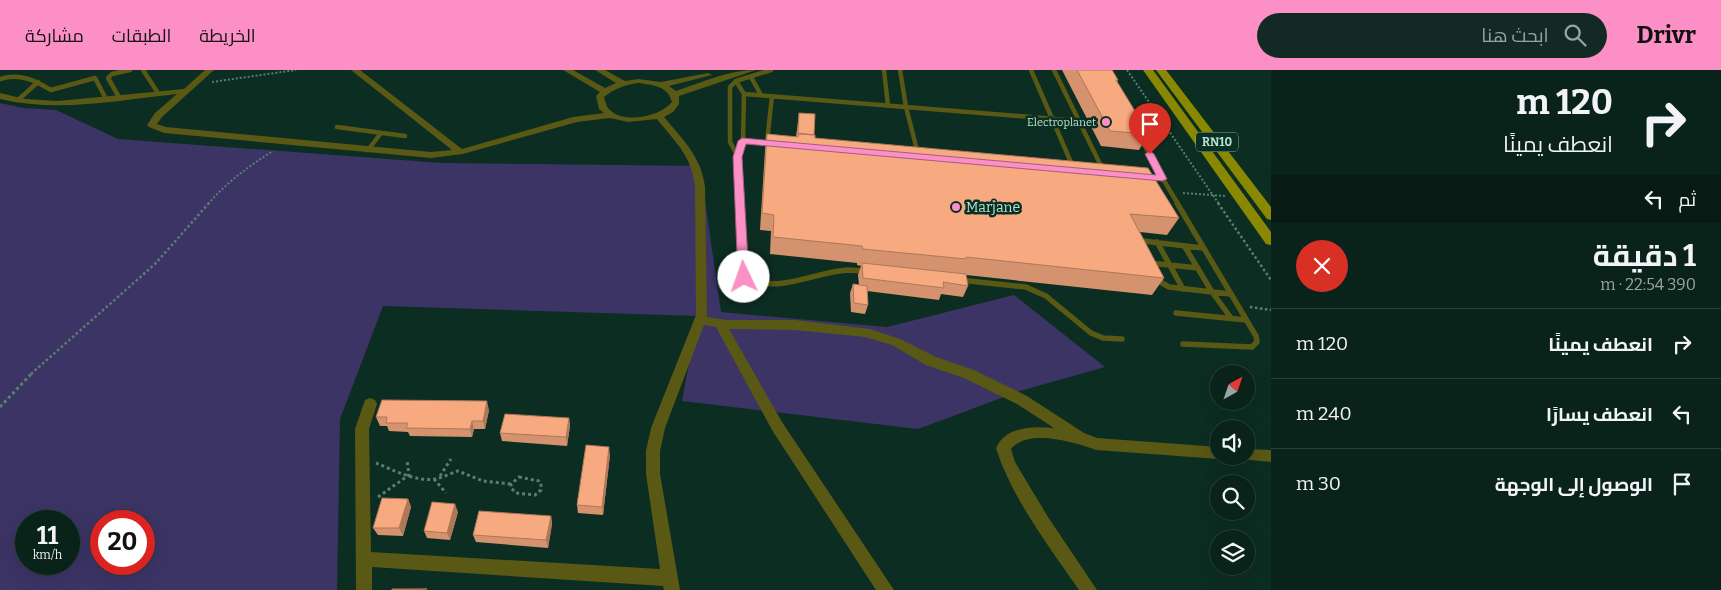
<!DOCTYPE html>
<html lang="ar">
<meta charset="utf-8">
<style>
body{margin:0;font-family:Bitter,Cairo,serif;background:#122a23;color:#f1f3f6;direction:rtl;height:100vh;display:flex;flex-direction:column;font-size:19px;white-space:nowrap}
*{box-sizing:border-box;margin:0}
p{font-size:16px;color:#99a4a2}
.icon{flex:none;width:28px;height:28px;fill:none;stroke:currentColor;stroke-width:2;stroke-linecap:round;stroke-linejoin:round}
.map{position:relative;flex:1;overflow:hidden;direction:ltr}
.panel{display:flex;flex-direction:column;background:#09221a;width:450px}
.panel>*{flex:none}
.banner{background:#09221a;color:#f1f3f6;overflow:hidden}
.needle{width:32px;rotate:40deg}
.tools{position:absolute;left:1210px;top:295px;display:grid;gap:10px}
.tools a{display:grid;place-items:center;width:45px;height:45px;border-radius:50%;background:#09221a;box-shadow:0 5px 20px #0002,0 0 0 1px #293f39;font-size:25px}
.speed{position:absolute;left:15px;top:440px;display:flex;gap:10px;font-size:25px;font-weight:700;text-align:center}
.speed>*{display:grid;place-content:center;width:65px;height:65px;border-radius:50%;background:#09221a;box-shadow:0 5px 20px #0002,0 0 0 1px #293f39;line-height:1}
.speed small{font-size:12px;font-weight:400}
.speed .limit{border:8px solid #d22;background:#fff;color:#111}
.pin{position:absolute;display:grid;place-items:center;width:42px;height:42px;color:#fff;margin:-51px -21px;border-radius:50% 50% 50% 0;rotate:-45deg;box-shadow:0 0 5px #0007}
.pin .icon{rotate:45deg}
.me{position:absolute;width:55px;margin:-28px;rotate:357deg;stroke-linejoin:round;filter:drop-shadow(0 0 4px #0008)}
.turn{display:flex;align-items:center;gap:18px;height:105px;padding:0 25px;font-size:22px}
.turn .icon{width:65px;height:65px;stroke-width:2.5}
.turn b{display:block;font-size:35px;line-height:42px}
.then{display:flex;align-items:center;height:48px;padding:0 25px;background:#0003;gap:10px;font-size:19px}
.round{display:grid;place-items:center;flex:none;width:52px;height:52px;border-radius:26px;background:#122a23}
.head{display:flex;align-items:center;justify-content:space-between;height:85px;padding:0 25px}
h1{font-size:30px;font-weight:700;line-height:38px}
ul{padding:0;list-style:none}
li{display:flex;align-items:center;gap:15px;height:70px;padding:0 25px;border-top:1px solid #293f39}
li div{flex:1}
li b{display:block;font-size:19px}
li em{font-style:normal}
header{display:flex;align-items:center;gap:30px;box-sizing:border-box;height:70px;padding:0 25px;background:#fb8fc6;color:#111}
header strong{font-size:24px}
nav{display:flex;gap:28px;margin-inline-start:auto;font-size:18px}
.search{width:350px;height:45px;background:#122a23;display:flex;align-items:center;gap:12px;box-sizing:border-box;padding:0 18px;border-radius:28px;color:#99a4a2;font-size:19px}
main{display:flex;flex:1;min-height:0}
.map>svg:first-child{display:block}
.green{fill:#3c3465;fill-rule:evenodd}
.lines{fill:none;stroke-linecap:round;stroke-linejoin:round}
.path-far2{stroke:#587f71;stroke-width:2;stroke-dasharray:2 2;stroke-linecap:butt}
.path-far1{stroke:#587f71;stroke-width:2.5;stroke-dasharray:2.5 2.5;stroke-linecap:butt}
.path{stroke:#587f71;stroke-width:3;stroke-dasharray:3 3;stroke-linecap:butt}
.lane-far1{stroke:#595814;stroke-width:4.5}
.lane{stroke:#595814;stroke-width:5.5}
.street{fill:#595814;fill-rule:evenodd}
.primary{fill:#898800;fill-rule:evenodd}
.wall{fill:#d4926e}
.shaded-wall{fill:#ad775a}
.building{fill:#f7aa80;stroke:#ad775a}
.route{fill:#fb8fc6;stroke:#a35d81}
.poi-dot{fill:#fb8fc6;stroke:#0c2d22;stroke-width:2}
.labels{text-anchor:middle;stroke-width:5;stroke-linejoin:round;paint-order:stroke}
.far-poi-label{font-size:11px;fill:#b4e2d0;stroke:#0c2d22;text-anchor:end}
.shield{fill:#0c2d22;stroke:#82ac9c;stroke-width:1}
.shield-label{font-size:12px;font-weight:bold;fill:#b4e2d0}
.poi-label{font-size:14px;fill:#b4e2d0;stroke:#0c2d22;text-anchor:start}
</style>
<header>
<strong>Drivr</strong>
<div class="search"><svg class="icon" aria-label="search" viewBox="0 0 24 24"><circle cx="10" cy="10" r="6"/><path d="M15 15l6 6"/></svg>ابحث هنا</div>
<nav><a>الخريطة</a><a>الطبقات</a><a>مشاركة</a></nav>
</header>
<main>
<section class="panel">
<div class="banner">
<div class="turn"><svg class="icon" aria-label="right" viewBox="0 0 24 24"><path d="M7 20v-9h11M14 6l5 5-5 5"/></svg><div><b>120 m</b>انعطف يمينًا</div></div>
<div class="then">ثم<svg class="icon" aria-label="left" viewBox="0 0 24 24"><path d="M17 20v-9H6M10 6l-5 5 5 5"/></svg></div>
</div>
<div class="head"><div><h1>1 دقيقة</h1><p>390 m · 22:54</p></div><a class="round" style="background:#d93025;color:#fff"><svg class="icon" aria-label="close" viewBox="0 0 24 24"><path d="M6 6l12 12M18 6L6 18"/></svg></a></div>
<ul>
<li><svg class="icon" aria-label="right" viewBox="0 0 24 24"><path d="M7 20v-9h11M14 6l5 5-5 5"/></svg><div><b>انعطف يمينًا</b></div><em>120 m</em></li>
<li><svg class="icon" aria-label="left" viewBox="0 0 24 24"><path d="M17 20v-9H6M10 6l-5 5 5 5"/></svg><div><b>انعطف يسارًا</b></div><em>240 m</em></li>
<li><svg class="icon" aria-label="arrive" viewBox="0 0 24 24"><path d="M6 21V4h12l-3 4 3 4H6"/></svg><div><b>الوصول إلى الوجهة</b></div><em>30 m</em></li>
</ul>
</section>
<div class="map">
<svg width="1271" height="520" viewBox="0 0 1271 520">
<rect width="100%" height="100%" fill="#0c2d22"/>
<!-- green -->
<path class="green" d="M 0,33 L 23,38 L 56,40 L 118,69 L 442,93 L 700,96 L 721,242 L 887,257 L 1014,225 L 1105,297 L 1020,321 L 918,359 L 682,331 L 698,246 L 383,236 L 340,349 L 337,520 L 0,520 ZM 26,451 L 69,451 L 69,494 L 26,494 ZM 101,451 L 144,451 L 144,494 L 101,494 Z"/>
<g class="lines">
<!-- path-far2 -->
<path class="path-far2" d="M 1127,0 L 1219,134
M 212,12 L 296,0
M 1183,123 L 1225,126
M 208,134 C 227,112 249,96 273,81"/>
<!-- path-far1 -->
<path class="path-far1" d="M 1218,133 L 1271,210
M 1250,237 L 1271,240
M 31,304 L 155,194 L 209,133"/>
<!-- path -->
<path class="path" d="M 0,337 L 32,303
M 376,393 C 393,400 416,412 435,409 C 442,408 451,403 458,401 L 483,411 L 511,414
M 440,406 L 451,389
M 519,407 L 539,411 L 541,413 L 541,420 L 535,425 L 516,423 L 511,418 L 511,414 Z
M 434,409 L 446,423
M 378,427 L 409,405 L 407,390"/>
<!-- lane-far1 -->
<path class="lane-far1" d="M 143,0 L 158,23
M 884,0 L 888,36
M 900,0 L 906,37 L 918,84
M 1031,0 L 1073,97
M 1054,0 L 1103,100
M 751,7 L 761,25
M 0,9 C 20,3 34,10 51,20 L 95,8 L 106,29
M 736,11 L 744,24 L 743,71 L 738,87
M 744,24 L 1080,51
M 119,27 L 108,8 L 112,4 L 130,0
M 18,30 L 38,12
M 337,57 L 405,66
M 1139,66 L 1163,109
M 743,71 L 774,74
M 767,72 L 772,26
M 368,80 L 381,63
M 1147,107 L 1163,109 L 1178,134
M 740,134 L 738,87 L 730,72 L 730,17 L 736,11 L 771,0"/>
<!-- lane -->
<path class="lane" d="M 740,133 L 744,207 C 778,225 813,202 848,200 C 855,200 861,201 868,201
M 1177,133 L 1256,266 L 1257,272 L 1252,277 L 1183,274
M 1157,172 L 1183,219
M 1140,174 L 1143,171 L 1203,178
M 1185,177 L 1212,222 L 1231,248
M 1150,193 L 1198,198
M 1157,205 L 1162,213 L 1169,217 L 1230,224
M 960,210 L 1026,217 L 1046,226 L 1091,263 L 1103,268 L 1122,269
M 1176,243 L 1246,250"/>
<!-- street -->
<path class="street" d="M 205,0 L 214,0 L 162,47 L 157,54 L 166,57 L 431,82 L 452,80 L 351,0 L 360,0 L 462,79 L 573,47 L 604,43 L 599,39 L 596,26 L 600,22 L 563,0 L 573,0 L 605,18 L 616,13 L 595,0 L 605,0 L 625,11 L 638,9 L 661,12 L 708,3 L 712,5 L 669,16 L 676,21 C 702,12 729,0 756,0 L 679,26 L 679,34 L 673,42 L 664,47 C 683,70 701,86 705,117 L 707,247 L 726,250 L 795,250 L 870,259 L 900,269 L 936,287 L 974,300 L 1027,326 L 1084,363 L 1097,368 L 1219,377 L 1219,386 L 1225,386 L 1219,389 L 1096,380 C 1074,372 1028,358 1011,379 L 1015,392 L 1048,447 L 1097,520 L 1079,520 C 1050,478 1011,427 996,378 C 1006,356 1033,356 1054,358 L 1017,334 L 964,308 L 926,295 L 892,275 L 865,267 L 795,260 L 729,259 L 782,352 L 894,520 L 876,520 L 772,360 L 716,257 L 704,255 L 665,358 L 660,381 L 660,404 L 680,520 L 664,520 L 663,516 L 372,497 L 372,520 L 356,520 L 355,359 L 365,330 L 370,328 L 375,330 L 377,334 L 369,359 L 371,482 L 660,499 L 646,404 L 646,381 L 651,358 L 696,245 L 695,117 C 692,86 676,73 657,49 L 628,52 L 610,48 L 577,52 L 463,84 L 431,88 L 164,63 L 149,57 L 147,55 L 155,43 L 177,24 C 118,30 59,43 0,29 L 0,23 L 25,29 L 58,31 L 184,19 ZM 638,13 C 653,15 668,16 672,32 C 660,47 621,55 608,38 C 606,35 605,30 604,27 C 615,18 625,15 638,13 Z
M 1246,379 L 1271,380 L 1271,392 L 1241,389 L 1239,386 L 1246,386 Z"/>
<!-- primary -->
<path class="primary" d="M 1143,0 L 1153,0 L 1271,162 L 1271,175 L 1266,174 Z
M 1156,0 L 1166,0 L 1271,137 L 1271,150 L 1267,149 Z"/>
</g>
<!-- wall -->
<path class="wall" d="M 1062,0 L 1112,0 L 1118,10 L 1117,12 L 1149,64 L 1139,80 L 1101,76 Z
M 799,43 L 815,68 L 1179,148 L 1167,165 L 1140,162 L 1164,208 L 1152,225 L 966,205 L 968,216 L 963,227 L 941,224 L 939,230 L 867,221 L 868,235 L 865,244 L 851,242 L 850,223 L 853,214 L 859,215 L 858,205 L 861,196 L 857,195 L 857,193 L 770,184 L 771,161 L 760,160 L 765,80 L 767,64 L 796,67 Z
M 489,340 L 485,359 L 474,359 L 472,367 L 410,366 L 408,362 L 389,361 L 387,356 L 380,356 L 376,347 Z
M 569,348 L 570,356 L 567,376 L 502,371 L 500,363 Z
M 610,385 L 603,445 L 578,443 L 577,435 Z
M 408,429 L 411,437 L 403,466 L 378,465 L 373,458 Z
M 458,442 L 450,470 L 427,468 L 424,461 Z
M 551,446 L 552,454 L 548,478 L 476,472 L 473,465 Z"/>
<!-- shaded-wall -->
<path class="shaded-wall" d="M 487,331 L 489,340 L 485,359 L 483,351 Z
M 569,348 L 570,356 L 567,376 L 566,367 Z
M 472,351 L 474,359 L 472,367 L 470,359 Z
M 609,377 L 610,385 L 603,445 L 602,437 Z
M 408,429 L 411,437 L 403,466 L 399,458 Z
M 455,434 L 458,442 L 450,470 L 447,463 Z
M 551,446 L 552,454 L 548,478 L 546,470 Z"/>
<!-- building -->
<path class="building" d="M 1077,0 L 1112,0 L 1118,10 L 1116,10 L 1149,64 L 1110,61 Z
M 799,43 L 815,44 L 814,65 L 798,63 Z
M 767,64 L 798,67 L 799,64 L 815,65 L 815,68 L 1148,98 L 1179,148 L 1130,144 L 1164,208 L 966,187 L 966,189 L 863,179 L 862,176 L 773,167 L 774,145 L 762,143 Z
M 862,193 L 966,204 L 968,216 L 943,212 L 944,218 L 863,208 Z
M 853,214 L 867,216 L 868,235 L 854,233 Z
M 382,330 L 487,331 L 483,351 L 472,351 L 470,359 L 406,358 L 408,353 L 386,353 L 387,347 L 376,347 Z
M 505,344 L 569,348 L 566,367 L 500,363 Z
M 586,375 L 609,377 L 602,437 L 577,435 Z
M 382,428 L 408,429 L 399,458 L 373,458 Z
M 432,432 L 455,434 L 447,463 L 424,461 Z
M 479,441 L 551,446 L 546,470 L 473,465 Z
M 392,519 L 427,519 L 392,520 Z"/>
<!-- route -->
<path class="route" d="M 742,68 L 1156,105 L 1145,84 L 1150,81 L 1154,84 L 1167,109 L 1162,111 L 746,74 L 742,87 L 749,207 L 744,211 L 738,207 L 733,87 L 738,71 Z"/>
<!-- markers -->
<g class="poi-dot">
<circle cx="1106" cy="52" r="5"/>
<circle cx="956" cy="137" r="5"/>
</g>
<g class="labels">
<!-- far-poi labels -->
<g class="far-poi-label">
<text x="1096" y="56">Electroplanet</text>
</g>
<!-- shield labels -->
<rect class="shield" x="1196" y="62.5" width="42" height="19" rx="4"/>
<g class="shield-label">
<text x="1217" y="76">RN10</text>
</g>
<!-- poi labels -->
<g class="poi-label">
<text x="966" y="142">Marjane</text>
</g>
</g>
</svg>
<div class="tools">
<a><svg class="needle" viewBox="-14 -14 28 28"><path d="M0-13l5 13h-10z" fill="#e53935"/><path d="M0 13l5-13h-10z" fill="#99a4a2"/></svg></a>
<a><svg class="icon" aria-label="sound" viewBox="0 0 24 24"><path d="M4 9h4l5-4v14l-5-4H4zM17 9q2 3 0 6"/></svg></a>
<a><svg class="icon" aria-label="search" viewBox="0 0 24 24"><circle cx="10" cy="10" r="6"/><path d="M15 15l6 6"/></svg></a>
<a><svg class="icon" aria-label="layers" viewBox="0 0 24 24"><path d="M12 4l9 5-9 5-9-5zM3 14l9 5 9-5"/></svg></a>
</div>
<div class="speed"><div>11<small>km/h</small></div><div class="limit">20</div></div>
<div class="pin" style="left:1150px;top:84px;background:#d93025"><svg class="icon" aria-label="arrive" viewBox="0 0 24 24"><path d="M6 21V4h12l-3 4 3 4H6"/></svg></div>
<svg class="me" style="left:744px;top:207px" viewBox="-20 -20 40 40"><circle r="19" fill="#fff"/><path d="M0-13L10 11 0 6-10 11z" fill="#fb8fc6"/></svg>
</div>
</main>
